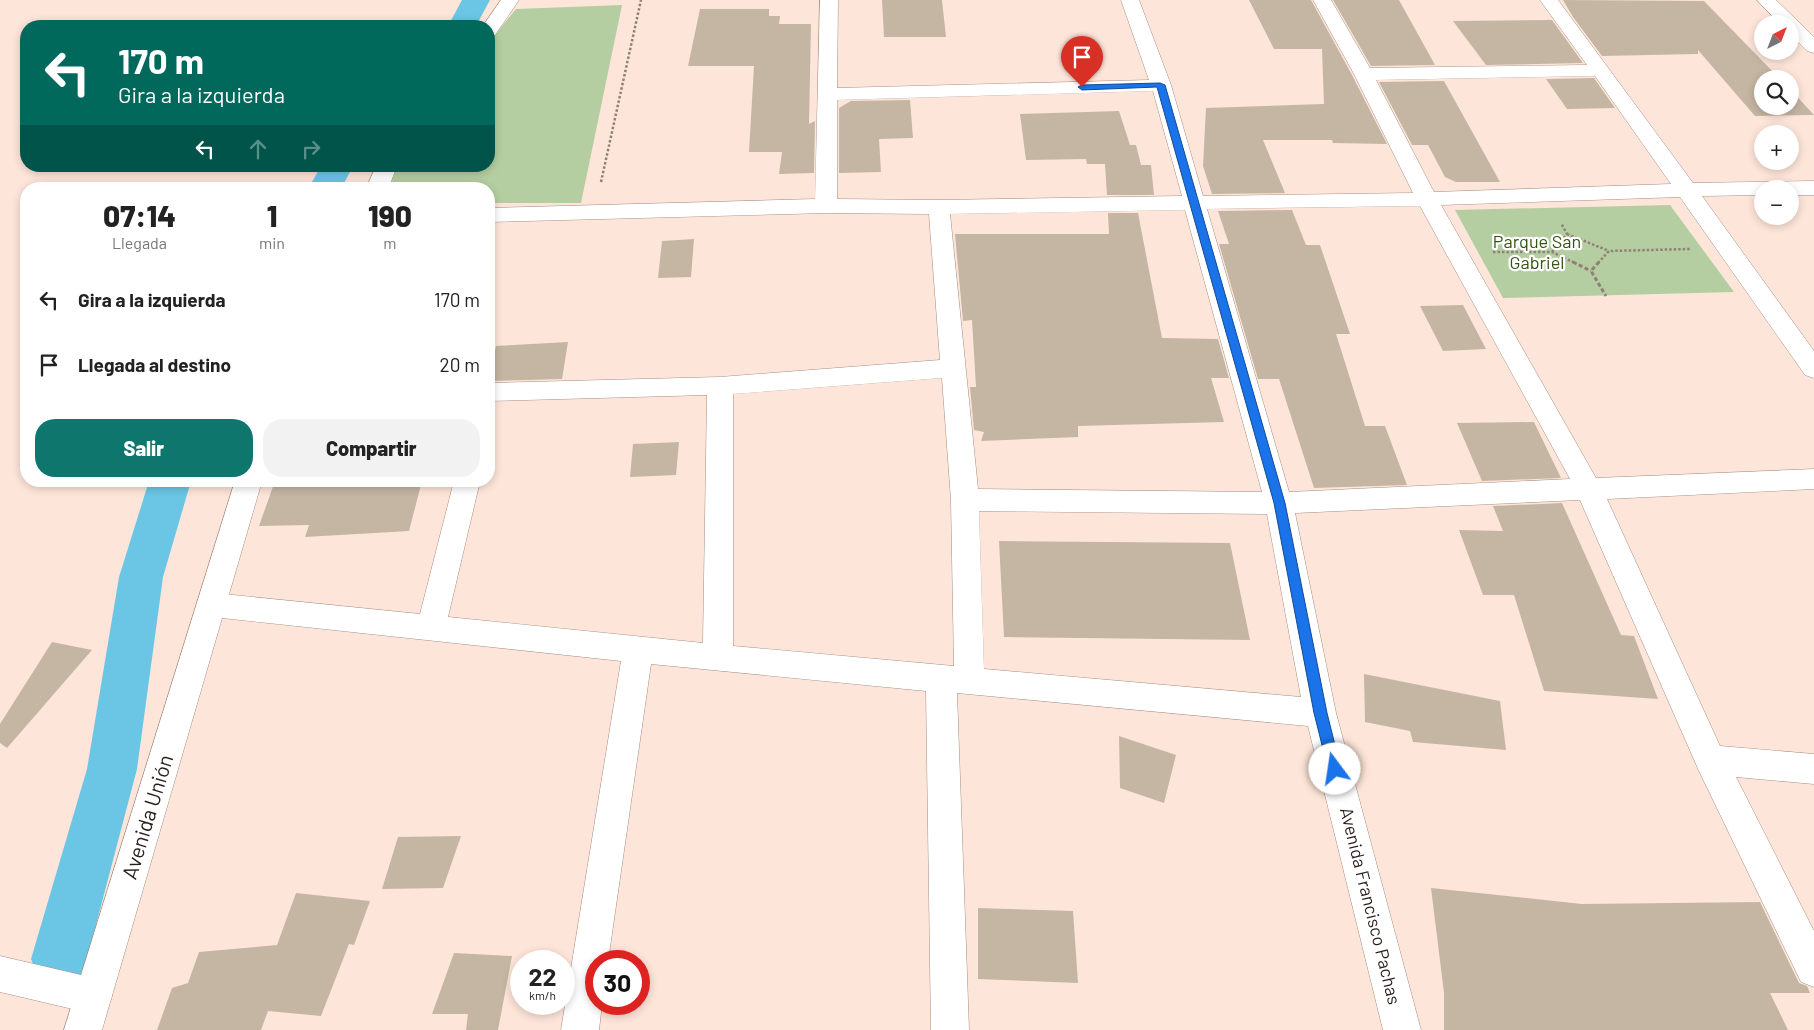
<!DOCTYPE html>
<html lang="es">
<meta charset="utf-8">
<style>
body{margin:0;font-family:Barlow,sans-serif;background:#f2f2f2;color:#222;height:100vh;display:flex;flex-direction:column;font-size:19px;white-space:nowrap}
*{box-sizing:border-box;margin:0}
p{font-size:16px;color:#767676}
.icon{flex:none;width:28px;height:28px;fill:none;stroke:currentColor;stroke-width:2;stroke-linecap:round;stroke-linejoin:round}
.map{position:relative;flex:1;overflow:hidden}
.drawer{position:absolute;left:20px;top:182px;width:475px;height:305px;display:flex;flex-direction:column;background:#fff;border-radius:20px;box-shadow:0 2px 8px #0003}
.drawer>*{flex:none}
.hud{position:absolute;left:20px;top:20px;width:475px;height:152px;border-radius:20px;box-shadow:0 2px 8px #0003;background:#00695c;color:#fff;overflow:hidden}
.needle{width:32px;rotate:42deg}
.fabs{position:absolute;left:1754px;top:15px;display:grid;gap:10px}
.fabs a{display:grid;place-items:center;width:45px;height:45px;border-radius:50%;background:#fff;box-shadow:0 2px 8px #0003;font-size:25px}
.speed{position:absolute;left:510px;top:950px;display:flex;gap:10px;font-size:25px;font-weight:700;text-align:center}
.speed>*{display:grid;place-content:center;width:65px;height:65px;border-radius:50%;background:#fff;box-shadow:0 2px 8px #0003;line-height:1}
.speed small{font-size:12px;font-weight:400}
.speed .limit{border:8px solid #d22;background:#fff;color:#111}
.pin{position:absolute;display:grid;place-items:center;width:42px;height:42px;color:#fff;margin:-51px -21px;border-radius:50% 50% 50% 0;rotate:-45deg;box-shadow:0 0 5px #0007}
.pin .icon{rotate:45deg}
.me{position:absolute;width:55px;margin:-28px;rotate:346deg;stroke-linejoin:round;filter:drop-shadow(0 0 4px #0008)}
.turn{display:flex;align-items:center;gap:18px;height:105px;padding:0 15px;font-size:22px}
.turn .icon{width:65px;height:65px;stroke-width:2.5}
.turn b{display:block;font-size:35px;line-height:42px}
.lanes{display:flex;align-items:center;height:48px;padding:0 15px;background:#0003;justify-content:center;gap:25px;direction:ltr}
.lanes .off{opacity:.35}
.eta{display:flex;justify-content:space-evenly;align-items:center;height:85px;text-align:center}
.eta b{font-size:30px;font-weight:800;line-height:35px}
.primary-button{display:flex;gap:10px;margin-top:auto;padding:10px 15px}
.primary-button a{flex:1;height:58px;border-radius:20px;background:#0f766e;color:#fff;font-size:20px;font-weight:800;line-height:58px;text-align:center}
.primary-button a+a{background:#f2f2f2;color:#222}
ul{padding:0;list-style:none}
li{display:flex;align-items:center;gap:15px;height:65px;padding:0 15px}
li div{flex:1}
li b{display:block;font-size:19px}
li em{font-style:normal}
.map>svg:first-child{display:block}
.green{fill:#b4cea1}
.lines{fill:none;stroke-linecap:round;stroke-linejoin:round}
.canal{fill:#6bc6e6;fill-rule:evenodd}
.building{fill:#c5b6a3}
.minor-casing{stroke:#a58e83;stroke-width:1}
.tertiary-casing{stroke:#a58e83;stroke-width:1}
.path-far1{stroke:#918078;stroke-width:2.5;stroke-dasharray:2.5 2;stroke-linecap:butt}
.path{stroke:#918078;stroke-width:3;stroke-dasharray:4 2.5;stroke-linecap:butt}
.minor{fill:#fff;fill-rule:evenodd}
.tertiary{fill:#fff;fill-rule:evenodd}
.route{fill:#1a73e8;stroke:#114b97}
.labels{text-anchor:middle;stroke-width:4.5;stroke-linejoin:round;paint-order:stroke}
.park-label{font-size:18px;fill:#345510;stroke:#fff}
.street-label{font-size:18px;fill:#281f1b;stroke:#fff}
.near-street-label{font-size:21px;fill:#281f1b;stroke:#fff}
</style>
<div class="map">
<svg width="1814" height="1030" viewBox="0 0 1814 1030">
<rect width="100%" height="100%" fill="#fee5d9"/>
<!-- green -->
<path class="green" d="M 622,5 L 581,203 L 489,203 L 489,189 L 389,189 L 396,166 L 489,166 L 489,42 L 516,9 Z
M 1670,205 L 1734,292 L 1503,298 L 1455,210 Z"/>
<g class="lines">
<!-- canal -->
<path class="canal" d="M 462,0 L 490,0 L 476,26 L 448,26 Z
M 321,166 L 353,166 L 341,189 L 308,189 Z
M 149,481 L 191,481 L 163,577 L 137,769 L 87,959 L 79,979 L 59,987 L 39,979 L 31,959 L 87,769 L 119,577 Z"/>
</g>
<!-- building -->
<path class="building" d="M 882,0 L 942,0 L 946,37 L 884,37 Z
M 1249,0 L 1311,0 L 1352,75 L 1387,144 L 1333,143 L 1332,140 L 1263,140 L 1285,193 L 1212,194 L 1203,166 L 1206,108 L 1324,104 L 1322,49 L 1274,49 Z
M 1333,0 L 1399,0 L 1435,65 L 1371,66 Z
M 1563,0 L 1704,1 L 1780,79 L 1762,79 L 1762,106 L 1790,106 L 1790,89 L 1814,115 L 1755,116 L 1698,50 L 1698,54 L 1602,56 L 1573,17 Z
M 700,9 L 769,9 L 769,16 L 780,16 L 779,24 L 811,24 L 809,124 L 815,121 L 814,173 L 779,174 L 782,152 L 749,152 L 754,66 L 688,66 Z
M 1552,20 L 1583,63 L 1486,65 L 1453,21 Z
M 1594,78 L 1615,108 L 1567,109 L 1546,79 Z
M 1444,81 L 1500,182 L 1456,182 L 1445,177 L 1428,145 L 1412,145 L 1379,82 Z
M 910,100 L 913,138 L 879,139 L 881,172 L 839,173 L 839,108 L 851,101 Z
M 1119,111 L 1130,145 L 1136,145 L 1141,165 L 1151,165 L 1154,195 L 1107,195 L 1105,164 L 1087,164 L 1086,159 L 1026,160 L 1020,114 Z
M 1292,210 L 1306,245 L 1320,245 L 1350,334 L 1336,334 L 1365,426 L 1385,426 L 1407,485 L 1314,488 L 1279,379 L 1258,379 L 1219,244 L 1229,244 L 1218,211 Z
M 1108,213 L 1138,213 L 1162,338 L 1218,339 L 1229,378 L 1211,378 L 1224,422 L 1078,426 L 1078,437 L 981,441 L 984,432 L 974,430 L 970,387 L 976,387 L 972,320 L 963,321 L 955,234 L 1109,234 Z
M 694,239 L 691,277 L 658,278 L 662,241 Z
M 1463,305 L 1486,349 L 1443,351 L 1420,306 Z
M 568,342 L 562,379 L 489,381 L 496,346 Z
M 1534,422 L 1561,478 L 1482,481 L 1457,423 Z
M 679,442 L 676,475 L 630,477 L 633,444 Z
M 275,481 L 422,481 L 409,531 L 305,537 L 309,525 L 259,526 Z
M 1562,503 L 1621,635 L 1634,636 L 1658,699 L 1544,691 L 1514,595 L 1483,595 L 1459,530 L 1503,531 L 1493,506 Z
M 999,541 L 1230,543 L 1250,640 L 1004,637 Z
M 52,642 L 92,650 L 7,748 L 0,743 L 0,724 Z
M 1364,674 L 1500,701 L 1506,750 L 1413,742 L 1410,731 L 1365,722 Z
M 1119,736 L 1176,755 L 1164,803 L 1120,788 Z
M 461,836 L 443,888 L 382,889 L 398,837 Z
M 1431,888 L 1582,904 L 1760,902 L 1799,983 L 1807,986 L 1810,993 L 1770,993 L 1788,1030 L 1444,1030 L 1444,993 Z
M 296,893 L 370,901 L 354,945 L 349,944 L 321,1016 L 268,1011 L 261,1030 L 157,1030 L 172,988 L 188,983 L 199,952 L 277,945 Z
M 978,908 L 1073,911 L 1078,983 L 978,979 Z
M 454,953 L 512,956 L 498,1030 L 466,1030 L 468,1014 L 432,1014 Z"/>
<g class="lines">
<!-- minor casing -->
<g class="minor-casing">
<path id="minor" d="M 820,0 L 838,0 L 837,88 L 1149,80 L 1121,0 L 1139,0 L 1171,85 L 1203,196 L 1413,193 L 1354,74 L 1313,0 L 1331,0 L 1370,68 L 1587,65 L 1540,0 L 1558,0 L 1693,183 L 1814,181 L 1814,195 L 1790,195 L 1790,189 L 1762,189 L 1762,195 L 1702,196 L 1814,351 L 1814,378 L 1805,375 L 1680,197 L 1441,205 L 1596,478 L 1814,469 L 1814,489 L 1607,499 L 1720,746 L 1814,754 L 1814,784 L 1736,777 L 1814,931 L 1814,987 L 1801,982 L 1699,771 L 1580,500 L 1295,513 L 1336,713 L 1421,1030 L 1383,1030 L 1308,726 L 957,693 L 969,1030 L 931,1030 L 926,691 L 651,664 L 608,961 L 596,961 L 596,1004 L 602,1004 L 599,1030 L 561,1030 L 621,661 L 213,617 L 203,614 L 198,605 L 203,596 L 213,593 L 420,614 L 454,481 L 480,481 L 448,617 L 703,643 L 707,395 L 489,401 L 489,383 L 720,377 L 940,360 L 929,214 L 826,213 L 489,222 L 489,208 L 815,199 ZM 1595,76 L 1671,184 L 1434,192 L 1376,80 ZM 1153,91 L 1182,196 L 939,200 L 837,199 L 837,100 ZM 1420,206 L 1570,479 L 1289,492 L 1207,209 ZM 1185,210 L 1262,492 L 978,489 L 950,214 ZM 942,378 L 951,500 L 954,666 L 733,646 L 733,394 ZM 979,511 L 1267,514 L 1301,697 L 984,669 Z
M 0,956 L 94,978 L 107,983 L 112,996 L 107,1009 L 94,1014 L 0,992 Z"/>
</g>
<!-- tertiary casing -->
<g class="tertiary-casing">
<path id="tertiary" d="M 501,0 L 519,0 L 495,35 L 489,36 L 489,26 L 483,26 Z
M 1757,0 L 1776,0 L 1814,37 L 1814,53 L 1807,51 L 1790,34 L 1790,24 L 1780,24 Z
M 376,166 L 397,166 L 388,189 L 366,189 Z
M 235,481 L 262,481 L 102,1030 L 64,1030 Z"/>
</g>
<!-- path-far1 -->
<path class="path-far1" d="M 601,182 L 641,0
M 1567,234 L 1609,251
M 1493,252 L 1552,252 L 1575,263
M 1552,252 L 1567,234 L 1561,223
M 1598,263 L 1609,251 L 1690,249"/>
<!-- path -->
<path class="path" d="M 1573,262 L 1591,271
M 1599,262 L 1591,271 L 1606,296"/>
<!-- minor -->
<use href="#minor" class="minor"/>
<!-- tertiary -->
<use href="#tertiary" class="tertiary"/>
</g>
<!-- route -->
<path class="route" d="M 1160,83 L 1165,85 L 1285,503 L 1327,713 L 1341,769 L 1339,773 L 1335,775 L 1330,773 L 1328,769 L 1314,713 L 1274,503 L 1157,87 L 1082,90 L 1078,87 L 1082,85 Z"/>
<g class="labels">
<!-- park labels -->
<g class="park-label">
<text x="1537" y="248">Parque San<tspan x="1537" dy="21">Gabriel</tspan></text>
</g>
<!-- street labels -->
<g class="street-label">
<text transform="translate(1370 906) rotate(76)" y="6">Avenida Francisco Pachas</text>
</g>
<!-- near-street labels -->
<g class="near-street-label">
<text transform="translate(148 817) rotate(-73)" y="7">Avenida Unión</text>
</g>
</g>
</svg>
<div class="fabs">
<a><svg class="needle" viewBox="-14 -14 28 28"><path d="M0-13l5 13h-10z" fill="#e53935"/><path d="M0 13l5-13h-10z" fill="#767676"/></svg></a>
<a><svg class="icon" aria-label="search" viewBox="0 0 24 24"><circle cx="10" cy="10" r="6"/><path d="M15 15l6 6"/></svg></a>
<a>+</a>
<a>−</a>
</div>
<div class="speed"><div>22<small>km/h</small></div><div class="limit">30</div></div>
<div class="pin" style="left:1082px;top:87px;background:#d93025"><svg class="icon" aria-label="arrive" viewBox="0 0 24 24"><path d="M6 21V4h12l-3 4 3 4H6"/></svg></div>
<svg class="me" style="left:1335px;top:769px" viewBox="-20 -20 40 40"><circle r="19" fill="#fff"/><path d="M0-13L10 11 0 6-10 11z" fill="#1a73e8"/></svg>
<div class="hud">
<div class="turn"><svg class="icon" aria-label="left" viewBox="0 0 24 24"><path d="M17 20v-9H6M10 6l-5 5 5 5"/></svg><div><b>170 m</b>Gira a la izquierda</div></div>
<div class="lanes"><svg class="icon" aria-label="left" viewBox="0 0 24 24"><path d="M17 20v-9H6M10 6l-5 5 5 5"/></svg><svg class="icon off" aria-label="ahead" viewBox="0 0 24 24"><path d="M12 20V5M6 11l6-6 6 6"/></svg><svg class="icon off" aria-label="right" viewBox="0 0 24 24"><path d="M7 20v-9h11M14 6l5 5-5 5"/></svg></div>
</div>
<section class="drawer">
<div class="eta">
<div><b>07:14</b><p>Llegada</p></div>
<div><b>1</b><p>min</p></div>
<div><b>190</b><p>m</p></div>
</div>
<ul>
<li><svg class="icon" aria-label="left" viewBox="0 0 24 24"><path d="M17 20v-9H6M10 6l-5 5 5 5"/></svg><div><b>Gira a la izquierda</b></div><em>170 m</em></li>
<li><svg class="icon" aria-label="arrive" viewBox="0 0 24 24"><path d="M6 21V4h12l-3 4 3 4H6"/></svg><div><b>Llegada al destino</b></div><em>20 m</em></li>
</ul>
<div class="primary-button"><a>Salir</a><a>Compartir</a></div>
</section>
</div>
